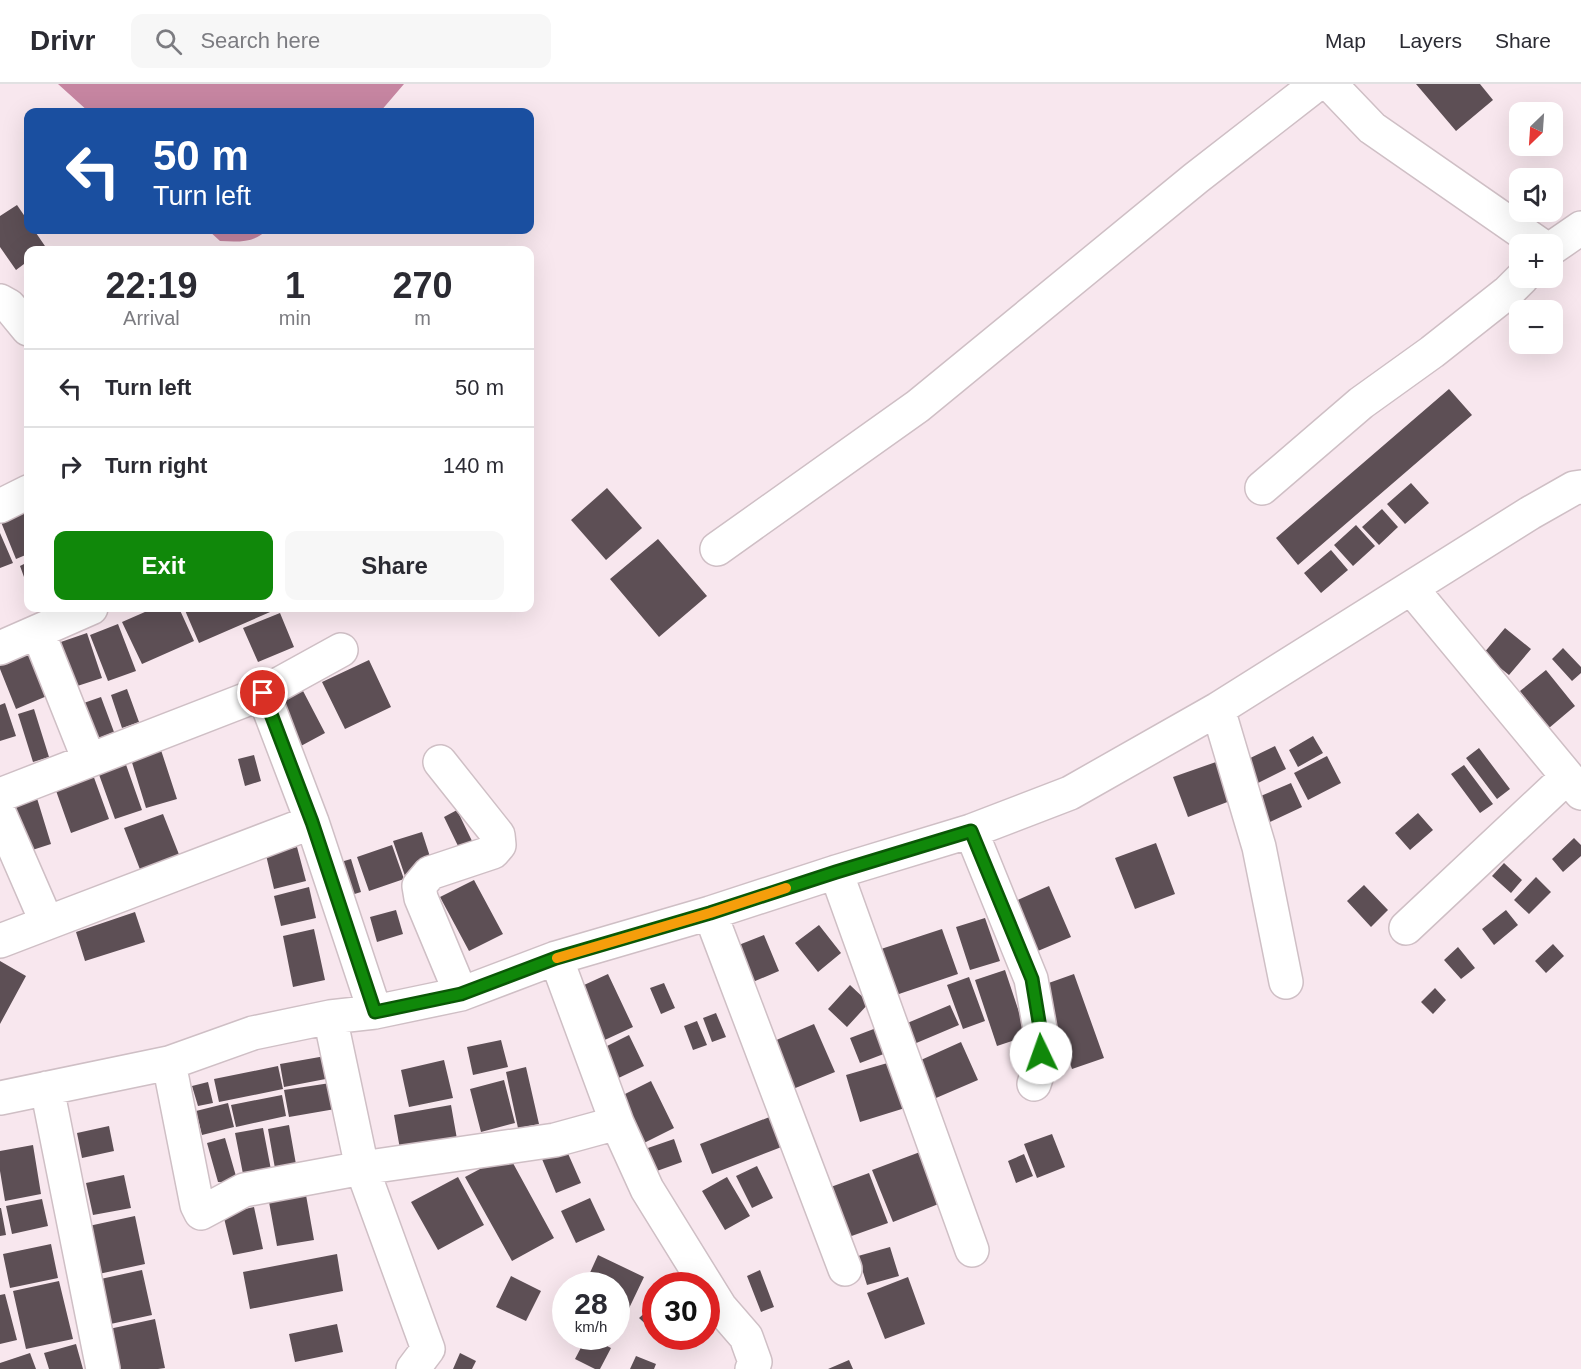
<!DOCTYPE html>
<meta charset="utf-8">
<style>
body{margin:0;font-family:Helvetica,sans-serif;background:#f7f7f7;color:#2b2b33;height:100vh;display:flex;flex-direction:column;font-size:22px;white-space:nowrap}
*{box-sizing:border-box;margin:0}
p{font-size:20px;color:#7c7c81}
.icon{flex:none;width:33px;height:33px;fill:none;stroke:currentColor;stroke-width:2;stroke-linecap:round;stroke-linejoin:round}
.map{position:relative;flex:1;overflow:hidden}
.side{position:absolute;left:24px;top:162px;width:510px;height:366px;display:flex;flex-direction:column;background:#fff;border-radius:12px;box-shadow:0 6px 24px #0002}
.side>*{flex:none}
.hud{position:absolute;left:24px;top:24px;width:510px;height:126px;border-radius:12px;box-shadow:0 6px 24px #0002;background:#1a4fa0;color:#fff;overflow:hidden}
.needle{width:39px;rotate:205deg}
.tools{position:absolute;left:1509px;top:18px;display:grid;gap:12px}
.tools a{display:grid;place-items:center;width:54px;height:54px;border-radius:12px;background:#fff;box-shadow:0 6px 24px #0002;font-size:30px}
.speed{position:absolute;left:552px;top:1188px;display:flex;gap:12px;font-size:30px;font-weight:700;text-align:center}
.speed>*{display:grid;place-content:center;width:78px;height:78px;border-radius:50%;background:#fff;box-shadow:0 6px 24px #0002;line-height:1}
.speed small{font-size:15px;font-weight:400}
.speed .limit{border:9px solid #d22;background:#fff;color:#111}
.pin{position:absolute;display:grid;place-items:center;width:51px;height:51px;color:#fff;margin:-26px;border:3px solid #fff;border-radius:50%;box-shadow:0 2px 6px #0007}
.me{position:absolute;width:66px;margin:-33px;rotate:357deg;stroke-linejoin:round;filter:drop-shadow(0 0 4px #0008)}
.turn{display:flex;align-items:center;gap:21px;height:126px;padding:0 30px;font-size:27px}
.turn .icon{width:78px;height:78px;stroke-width:2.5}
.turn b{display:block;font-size:42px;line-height:51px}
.eta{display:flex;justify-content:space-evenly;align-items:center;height:102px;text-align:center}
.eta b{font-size:36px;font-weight:700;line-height:42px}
.button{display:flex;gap:12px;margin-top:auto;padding:12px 30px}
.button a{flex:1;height:69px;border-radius:12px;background:#10880a;color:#fff;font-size:24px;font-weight:700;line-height:69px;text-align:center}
.button a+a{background:#f7f7f7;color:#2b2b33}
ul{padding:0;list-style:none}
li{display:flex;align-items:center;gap:18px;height:78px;padding:0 30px;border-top:2px solid #e1e1e2}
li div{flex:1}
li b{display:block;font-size:22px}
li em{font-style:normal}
header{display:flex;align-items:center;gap:36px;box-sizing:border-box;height:84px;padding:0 30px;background:#fff;border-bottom:2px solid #e1e1e2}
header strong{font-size:28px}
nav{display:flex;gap:33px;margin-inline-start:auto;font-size:21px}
.search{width:420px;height:54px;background:#f7f7f7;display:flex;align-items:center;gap:15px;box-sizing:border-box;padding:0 21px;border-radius:12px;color:#7c7c81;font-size:22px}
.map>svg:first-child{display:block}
.water{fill:#c685a1}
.building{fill:#5d4f55}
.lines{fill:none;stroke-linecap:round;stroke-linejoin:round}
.minor-casing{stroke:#cfbfc5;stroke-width:36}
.minor{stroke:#fff;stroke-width:33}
.route-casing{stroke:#0a5806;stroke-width:15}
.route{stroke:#10880a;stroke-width:10}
.slow{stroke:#f59e0b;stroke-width:10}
</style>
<header>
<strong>Drivr</strong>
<div class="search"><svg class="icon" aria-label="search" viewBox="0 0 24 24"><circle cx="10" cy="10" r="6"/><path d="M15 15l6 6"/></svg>Search here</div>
<nav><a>Map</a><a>Layers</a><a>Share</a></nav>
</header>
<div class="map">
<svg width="1581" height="1285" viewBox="0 0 1581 1285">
<rect width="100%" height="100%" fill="#f8e7ee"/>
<!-- water -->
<path class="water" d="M 58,0 L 404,0 L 380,28 L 89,28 Z
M 208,146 L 267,146 C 254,159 238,158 220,157 Z"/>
<!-- building -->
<path class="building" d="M 1416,0 L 1480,0 L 1493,16 L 1456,47 Z
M 17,121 L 28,137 L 28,146 L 34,146 L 47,165 L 45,166 L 28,166 L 28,177 L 16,186 L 0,163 L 0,132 Z
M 1449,305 L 1472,331 L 1298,481 L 1276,454 Z
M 1411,399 L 1429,419 L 1405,440 L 1387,420 Z
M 607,404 L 642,444 L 606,476 L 571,436 Z
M 1382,425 L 1398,443 L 1379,461 L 1362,443 Z
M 28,426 L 28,470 L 16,475 L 1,438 Z
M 1356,441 L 1375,462 L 1353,482 L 1334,461 Z
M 0,449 L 13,479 L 0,484 Z
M 658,455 L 707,512 L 659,553 L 610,495 Z
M 1331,466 L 1348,486 L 1321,509 L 1304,489 Z
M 28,478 L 28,504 L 20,482 Z
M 154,524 L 179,524 L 194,557 L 142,580 L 122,538 Z
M 184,524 L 276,524 L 277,525 L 199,559 Z
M 280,529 L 294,563 L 258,578 L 243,544 Z
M 118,540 L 136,587 L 108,597 L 90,551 Z
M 1505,544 L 1531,565 L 1509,591 L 1483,570 Z
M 87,549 L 102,594 L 68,605 L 52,561 Z
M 1563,564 L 1581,583 L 1581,589 L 1572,597 L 1552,575 Z
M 29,569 L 47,612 L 16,625 L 0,585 L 0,580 Z
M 369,576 L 391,623 L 345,645 L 322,598 Z
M 1546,586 L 1575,622 L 1549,644 L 1520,607 Z
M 127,605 L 139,638 L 122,644 L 111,611 Z
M 302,605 L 325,649 L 299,663 L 276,618 Z
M 101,613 L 114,648 L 91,657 L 78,621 Z
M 5,619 L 16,652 L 0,657 L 0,621 Z
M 34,625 L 49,673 L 33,678 L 18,630 Z
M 1313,652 L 1323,669 L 1298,683 L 1289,666 Z
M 1275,662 L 1286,685 L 1254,701 L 1242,678 Z
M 160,663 L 177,715 L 146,724 L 130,672 Z
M 1479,664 L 1510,705 L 1497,715 L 1466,674 Z
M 254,671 L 261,697 L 245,702 L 238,675 Z
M 1327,672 L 1341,699 L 1308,716 L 1294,689 Z
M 124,675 L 142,726 L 115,735 L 97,685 Z
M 1216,678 L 1230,717 L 1188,733 L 1173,693 Z
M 1464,681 L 1493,720 L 1480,729 L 1451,690 Z
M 92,688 L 109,735 L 71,749 L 54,701 Z
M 1291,699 L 1302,723 L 1268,739 L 1256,714 Z
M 36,711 L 51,760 L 23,769 L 8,720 Z
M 457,726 L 472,757 L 459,764 L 444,733 Z
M 1418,729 L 1433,746 L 1410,766 L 1395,749 Z
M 163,730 L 180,773 L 141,788 L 124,744 Z
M 422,748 L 434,785 L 406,795 L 393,757 Z
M 1574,754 L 1581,761 L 1581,772 L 1563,788 L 1552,775 Z
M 1156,759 L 1175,810 L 1135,825 L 1115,774 Z
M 392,761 L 404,795 L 369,807 L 357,773 Z
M 297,763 L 306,797 L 274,805 L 266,771 Z
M 351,775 L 361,808 L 348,812 L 337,779 Z
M 1504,779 L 1522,796 L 1511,809 L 1492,792 Z
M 1536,793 L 1551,808 L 1529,830 L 1514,816 Z
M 474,796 L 503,850 L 469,867 L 440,813 Z
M 1364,801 L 1388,826 L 1371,843 L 1347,817 Z
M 1049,802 L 1071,853 L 1026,872 L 1004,822 Z
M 309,803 L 316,834 L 281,842 L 274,812 Z
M 396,826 L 403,850 L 377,858 L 370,833 Z
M 1506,826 L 1518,841 L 1494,861 L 1482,845 Z
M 135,828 L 145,858 L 85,877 L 76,848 Z
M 985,834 L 1000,877 L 970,886 L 956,843 Z
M 819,841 L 841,869 L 818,888 L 795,859 Z
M 314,845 L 325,896 L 293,903 L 283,852 Z
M 942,845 L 958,890 L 896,911 L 881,865 Z
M 764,851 L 779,887 L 741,903 L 726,866 Z
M 1553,860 L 1564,872 L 1546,889 L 1535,877 Z
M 1458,863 L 1475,884 L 1461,895 L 1444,876 Z
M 0,877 L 26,892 L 0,940 Z
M 1005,886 L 1027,952 L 997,962 L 975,896 Z
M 608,890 L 633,943 L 596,960 L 571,907 Z
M 1074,890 L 1104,974 L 1072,985 L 1043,901 Z
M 969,893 L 985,937 L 963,945 L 947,901 Z
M 664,899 L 675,924 L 661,930 L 650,904 Z
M 850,901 L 869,919 L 847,943 L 828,925 Z
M 1435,904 L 1446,916 L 1433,930 L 1421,918 Z
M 950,921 L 959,941 L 914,960 L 905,940 Z
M 716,929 L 726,953 L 712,958 L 703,934 Z
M 697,937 L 707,961 L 693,966 L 684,942 Z
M 814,940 L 835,988 L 788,1007 L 767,960 Z
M 879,943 L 889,968 L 860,979 L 850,954 Z
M 629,951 L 644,982 L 610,998 L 595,968 Z
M 501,956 L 508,983 L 473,991 L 467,963 Z
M 961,958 L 978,996 L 929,1017 L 912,980 Z
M 331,971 L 336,993 L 284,1003 L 280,980 Z
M 444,976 L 453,1014 L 409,1023 L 401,986 Z
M 891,978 L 905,1024 L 860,1038 L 846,991 Z
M 278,982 L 283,1005 L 219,1018 L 214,995 Z
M 526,983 L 539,1040 L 518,1044 L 506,988 Z
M 504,996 L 515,1039 L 481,1048 L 470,1005 Z
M 651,997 L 674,1044 L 644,1059 L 621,1012 Z
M 208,998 L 213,1019 L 198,1022 L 192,1002 Z
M 337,998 L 341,1024 L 289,1033 L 284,1006 Z
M 282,1011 L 286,1032 L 236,1043 L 231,1021 Z
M 228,1019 L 234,1043 L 202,1051 L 196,1027 Z
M 451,1021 L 457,1055 L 400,1065 L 394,1031 Z
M 772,1032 L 784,1062 L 712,1090 L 700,1060 Z
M 289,1041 L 297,1086 L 276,1090 L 268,1045 Z
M 109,1042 L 114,1067 L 82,1074 L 77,1049 Z
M 263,1044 L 272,1091 L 244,1095 L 235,1049 Z
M 1052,1050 L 1065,1083 L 1037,1094 L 1024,1060 Z
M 225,1054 L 238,1099 L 218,1098 L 207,1059 Z
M 674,1055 L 682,1078 L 654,1088 L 645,1065 Z
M 33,1061 L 41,1110 L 5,1117 L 0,1087 L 0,1067 Z
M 566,1065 L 581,1099 L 556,1109 L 542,1075 Z
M 920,1068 L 941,1119 L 893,1138 L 872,1086 Z
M 508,1070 L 554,1154 L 512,1177 L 465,1093 Z
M 1024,1070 L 1033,1092 L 1016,1099 L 1008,1077 Z
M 757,1082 L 773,1114 L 752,1124 L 736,1092 Z
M 869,1089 L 888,1139 L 846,1154 L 828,1104 Z
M 124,1091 L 131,1124 L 93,1131 L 86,1099 Z
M 458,1093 L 484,1141 L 438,1166 L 411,1118 Z
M 727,1093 L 750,1132 L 725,1146 L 702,1107 Z
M 306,1111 L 314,1156 L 277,1162 L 269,1118 Z
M 590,1114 L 605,1146 L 576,1159 L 561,1127 Z
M 42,1115 L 48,1142 L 12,1150 L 6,1122 Z
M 254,1123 L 263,1165 L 233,1171 L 223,1130 Z
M 0,1124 L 1,1124 L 6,1151 L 0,1152 Z
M 135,1132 L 145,1180 L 94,1191 L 84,1143 Z
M 51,1160 L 58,1194 L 10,1204 L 3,1170 Z
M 890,1163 L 899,1192 L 867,1201 L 858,1172 Z
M 337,1170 L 343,1207 L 250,1225 L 243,1188 Z
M 598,1171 L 644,1193 L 622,1239 L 616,1236 L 616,1202 L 584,1202 Z
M 142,1186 L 152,1231 L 106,1241 L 96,1196 Z
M 760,1186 L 774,1223 L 761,1228 L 747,1192 Z
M 511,1192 L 541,1207 L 526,1237 L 496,1223 Z
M 908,1193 L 925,1240 L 885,1255 L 867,1209 Z
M 59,1197 L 73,1255 L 26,1265 L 13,1207 Z
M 5,1210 L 17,1256 L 0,1260 L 0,1211 Z
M 656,1219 L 656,1241 L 651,1245 L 639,1234 Z
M 155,1235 L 165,1284 L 158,1285 L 117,1285 L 109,1245 Z
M 337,1240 L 343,1268 L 295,1278 L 289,1250 Z
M 587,1252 L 611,1264 L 600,1285 L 595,1285 L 575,1275 Z
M 76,1260 L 83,1285 L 49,1285 L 44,1269 Z
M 30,1269 L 36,1285 L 0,1285 L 0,1279 Z
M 460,1269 L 476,1277 L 472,1285 L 453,1285 Z
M 636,1272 L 656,1280 L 654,1285 L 630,1285 Z
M 849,1276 L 853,1285 L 828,1285 Z"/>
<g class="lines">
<!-- minor casing -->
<g class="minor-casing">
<path id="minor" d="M 1330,0 L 1372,44 L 1539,160
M 1552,164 L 1581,144
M 0,217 L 9,222 L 28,245
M 1262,404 L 1361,319 L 1432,268 L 1508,208 L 1522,194
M 0,422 L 28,408
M 717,465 L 918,322 L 1196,94 L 1317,0
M 1411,504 L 1581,709
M 38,548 L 89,676
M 0,564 L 91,524
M 263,609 L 312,738 L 375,928
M 1218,625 L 1259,763 L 1286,898
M 440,678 L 498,751 L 499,761 L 493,768 L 430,789 L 419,802 L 421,814 L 461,910
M 0,711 L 263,609 L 341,566
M 0,731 L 47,839 L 312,738
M 971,747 L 1031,895 L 1042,956 L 1040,982 L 1034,1000
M 836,788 L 972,1166
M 710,829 L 845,1185
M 1406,844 L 1567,693
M 0,857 L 47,839
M 556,874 L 617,1039 L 647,1105 L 720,1223 L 746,1253 L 755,1278 L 752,1285
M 330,933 L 362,1084 L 428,1265 L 413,1285
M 169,979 L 197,1121 L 201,1129 L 244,1106 L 362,1084 L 555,1056 L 617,1039
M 47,1004 L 103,1285
M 0,1014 L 169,979 L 253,949 L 330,933 L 375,928 L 461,910 L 556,874 L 710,829 L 836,788 L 971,747 L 1070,709 L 1218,625 L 1530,429 L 1574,404 L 1581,403"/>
</g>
<!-- minor -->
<use href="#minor" class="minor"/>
</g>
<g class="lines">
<!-- route casing -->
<g class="route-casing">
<path id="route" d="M 263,609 L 312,738 L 375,928 L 461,910 L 556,874 L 710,829 L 836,788 L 971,747 L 1032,895 L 1042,956 L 1041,969"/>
</g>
<!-- route -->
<use href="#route" class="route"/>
<!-- slow -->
<path class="slow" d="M 557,874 L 710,829 L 786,804"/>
</g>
</svg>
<div class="tools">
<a><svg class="needle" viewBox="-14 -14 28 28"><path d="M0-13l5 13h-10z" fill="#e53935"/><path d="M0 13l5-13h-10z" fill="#7c7c81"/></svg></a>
<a><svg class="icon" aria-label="sound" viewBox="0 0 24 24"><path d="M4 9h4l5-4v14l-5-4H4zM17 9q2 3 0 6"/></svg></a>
<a>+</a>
<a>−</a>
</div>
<div class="speed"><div>28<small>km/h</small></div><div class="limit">30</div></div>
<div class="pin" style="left:263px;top:609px;background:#d93025"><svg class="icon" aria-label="arrive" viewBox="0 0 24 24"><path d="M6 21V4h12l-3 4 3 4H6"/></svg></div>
<svg class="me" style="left:1041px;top:969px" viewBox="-20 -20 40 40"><circle r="19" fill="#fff"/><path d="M0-13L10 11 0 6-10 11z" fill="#10880a"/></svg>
<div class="hud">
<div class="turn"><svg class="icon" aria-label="left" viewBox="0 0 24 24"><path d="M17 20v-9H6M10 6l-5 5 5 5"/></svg><div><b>50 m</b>Turn left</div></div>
</div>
<section class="side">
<div class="eta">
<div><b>22:19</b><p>Arrival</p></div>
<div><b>1</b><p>min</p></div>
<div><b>270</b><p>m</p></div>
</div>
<ul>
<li><svg class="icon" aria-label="left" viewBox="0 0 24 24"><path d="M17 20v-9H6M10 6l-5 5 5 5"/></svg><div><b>Turn left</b></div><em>50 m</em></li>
<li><svg class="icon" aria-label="right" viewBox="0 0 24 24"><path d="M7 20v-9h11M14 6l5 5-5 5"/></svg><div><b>Turn right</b></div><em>140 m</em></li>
</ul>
<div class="button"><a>Exit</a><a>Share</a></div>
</section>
</div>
